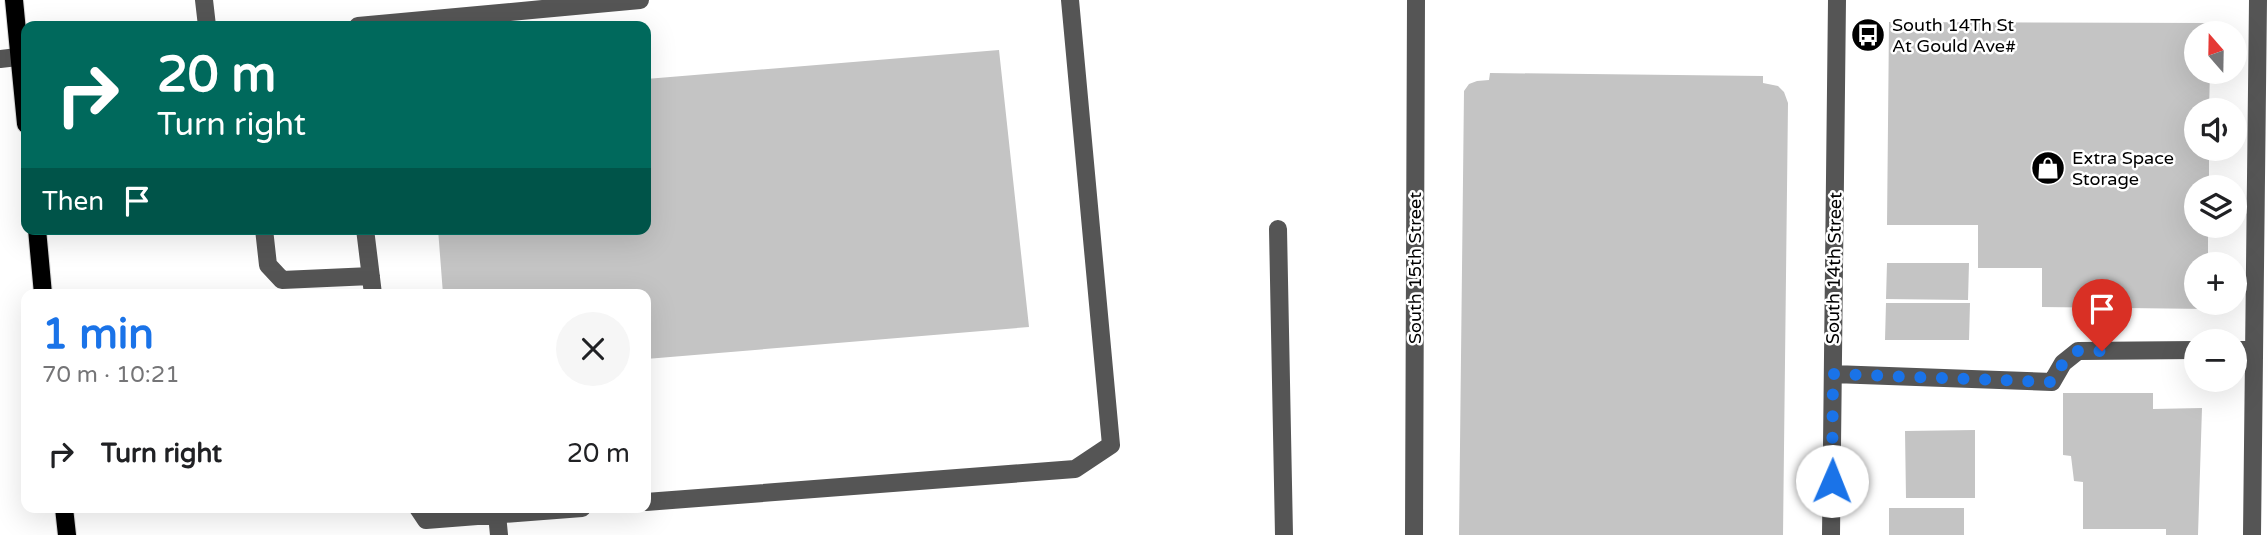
<!DOCTYPE html>
<meta charset="utf-8">
<style>
body{margin:0;font-family:"Varela Round",sans-serif;background:#f6f6f6;color:#202124;height:100vh;display:flex;flex-direction:column;font-size:26px;white-space:nowrap}
*{box-sizing:border-box;margin:0}
p{font-size:23px;color:#757577}
.icon{flex:none;width:38px;height:38px;fill:none;stroke:currentColor;stroke-width:2;stroke-linecap:round;stroke-linejoin:round}
.map{position:relative;flex:1;overflow:hidden}
.sheet{position:absolute;left:21px;top:289px;width:630px;height:224px;display:flex;flex-direction:column;background:#fff;border-radius:14px;box-shadow:0 7px 28px #0002}
.sheet>*{flex:none}
.hud{position:absolute;left:21px;top:21px;width:630px;height:214px;border-radius:14px;box-shadow:0 7px 28px #0002;background:#00695c;color:#fff;overflow:hidden}
.needle{width:46px;rotate:340deg}
.fabs{position:absolute;left:2184px;top:21px;display:grid;gap:14px}
.fabs a{display:grid;place-items:center;width:63px;height:63px;border-radius:50%;background:#fff;box-shadow:0 7px 28px #0002;font-size:35px}
.pin{position:absolute;display:grid;place-items:center;width:60px;height:60px;color:#fff;margin:-72px -30px;border-radius:50% 50% 50% 0;rotate:-45deg;box-shadow:0 0 7px #0007}
.pin .icon{rotate:45deg}
.me{position:absolute;width:77px;margin:-38px;rotate:1deg;stroke-linejoin:round;filter:drop-shadow(0 0 5px #0008)}
.turn{display:flex;align-items:center;gap:24px;height:147px;padding:0 21px;font-size:32px}
.turn .icon{width:91px;height:91px;stroke-width:2.5}
.turn b{display:block;font-size:49px;line-height:60px}
.then{display:flex;align-items:center;height:66px;padding:0 21px;background:#0003;gap:14px;font-size:26px}
.round{display:grid;place-items:center;flex:none;width:74px;height:74px;border-radius:37px;background:#f6f6f6}
.summary{display:flex;align-items:center;justify-content:space-between;height:119px;padding:0 21px}
h1{font-size:42px;font-weight:700;line-height:52px;color:#1a73e8}
ul{padding:0;list-style:none}
li{display:flex;align-items:center;gap:21px;height:91px;padding:0 21px}
li div{flex:1}
li b{display:block;font-size:26px}
li em{font-style:normal}
.map>svg:first-child{display:block}
.building{fill:#c4c4c4}
.lines{fill:none;stroke-linecap:round;stroke-linejoin:round}
.major-casing{stroke:#dbdbdb;stroke-width:20}
.minor{stroke:#555;stroke-width:18}
.major{stroke:#000;stroke-width:18}
.route{stroke:#1a73e8;stroke-width:12;stroke-dasharray:0 21.6}
.labels{text-anchor:middle;stroke-width:5;stroke-linejoin:round;paint-order:stroke}
.poi-label{font-size:18px;fill:#000;stroke:#fff;text-anchor:start}
.street-label{font-size:18px;fill:#000;stroke:#fff}
</style>
<div class="map">
<svg width="2268" height="535" viewBox="0 0 2268 535">
<rect width="100%" height="100%" fill="#fff"/>
<!-- building -->
<path class="building" d="M 1889,22 L 2210,23 L 2210,33 L 2196,33 L 2196,72 L 2210,72 L 2209,110 L 2196,110 L 2196,149 L 2209,149 L 2209,187 L 2196,187 L 2196,226 L 2208,226 L 2208,264 L 2196,264 L 2196,303 L 2208,303 L 2208,309 L 2042,307 L 2042,268 L 1978,268 L 1978,225 L 1887,225 Z
M 999,50 L 1029,327 L 646,359 L 646,294 L 443,294 L 438,229 L 646,229 L 646,79 Z
M 1490,73 L 1763,76 L 1763,83 L 1778,86 L 1784,92 L 1788,103 L 1783,535 L 1459,535 L 1464,91 L 1469,84 L 1477,81 L 1489,80 Z
M 1887,263 L 1969,263 L 1968,300 L 1886,299 Z
M 1886,303 L 1970,303 L 1969,340 L 1885,340 Z
M 2063,393 L 2153,393 L 2153,409 L 2202,408 L 2198,535 L 2166,535 L 2166,529 L 2083,529 L 2083,482 L 2074,481 L 2071,456 L 2063,455 Z
M 1975,430 L 1975,498 L 1906,498 L 1905,431 Z
M 1889,508 L 1964,508 L 1964,535 L 1889,535 Z"/>
<g class="lines">
<!-- major casing -->
<g class="major-casing">
<path id="major" d="M 14,0 L 26,124
M 37,229 L 43,294
M 64,508 L 67,535"/>
</g>
<!-- minor -->
<path class="minor" d="M 204,0 L 207,26
M 358,26 L 640,0
M 0,59 L 26,56
M 264,229 L 268,265 L 282,280 L 371,276
M 365,229 L 373,294
M 1278,229 L 1284,535
M 2235,350 L 2254,350
M 1833,374 L 2052,382 L 2063,363 L 2078,351 L 2196,350
M 646,502 L 1075,469 L 1111,445 L 1070,0
M 418,508 L 426,520 L 582,508
M 497,514 L 499,535
M 1414,535 L 1416,0
M 1831,535 L 1837,0
M 2252,535 L 2258,0"/>
<!-- major -->
<use href="#major" class="major"/>
</g>
<g class="lines">
<!-- route -->
<path class="route" d="M 1832,481 L 1833,374 L 2052,382 L 2063,363 L 2078,351 L 2102,351"/>
</g>
<!-- icons -->
<defs>
<g id="bus-disc" transform="scale(1.75)"><circle r="9.5" fill="#000" stroke="#fff"/><path d="M-5-6H5V4H4V6H2V4H-2V6H-4V4H-5ZM-3.5-4V0h7V-4ZM-3.5 1.2v1.5H-2V1.2ZM2 1.2v1.5H3.5V1.2Z" fill="#fff"/></g>
<g id="shop-disc" transform="scale(1.75)"><circle r="9.5" fill="#000" stroke="#fff"/><path d="M-5-2.5h2.3a2.7 3.5 0 0 1 5.4 0H5L5.5 6h-11ZM-1.5-2.5h3a1.5 2.3 0 0 0-3 0Z" fill="#fff"/></g>
</defs>
<g fill-rule="evenodd">
<use href="#bus-disc" x="1868" y="35"/>
<use href="#shop-disc" x="2048" y="168"/>
</g>
<g class="labels">
<!-- poi labels -->
<g class="poi-label">
<text x="1892" y="31">South 14Th St<tspan x="1892" dy="21">At Gould Ave#</tspan></text>
<text x="2072" y="164">Extra Space<tspan x="2072" dy="21">Storage</tspan></text>
</g>
<!-- street labels -->
<g class="street-label">
<text transform="translate(1415 268) rotate(-90)" y="6">South 15th Street</text>
<text transform="translate(1834 268) rotate(-89)" y="6">South 14th Street</text>
</g>
</g>
</svg>
<div class="fabs">
<a><svg class="needle" viewBox="-14 -14 28 28"><path d="M0-13l5 13h-10z" fill="#e53935"/><path d="M0 13l5-13h-10z" fill="#757577"/></svg></a>
<a><svg class="icon" aria-label="sound" viewBox="0 0 24 24"><path d="M4 9h4l5-4v14l-5-4H4zM17 9q2 3 0 6"/></svg></a>
<a><svg class="icon" aria-label="layers" viewBox="0 0 24 24"><path d="M12 4l9 5-9 5-9-5zM3 14l9 5 9-5"/></svg></a>
<a>+</a>
<a>−</a>
</div>
<div class="pin" style="left:2102px;top:351px;background:#d93025"><svg class="icon" aria-label="arrive" viewBox="0 0 24 24"><path d="M6 21V4h12l-3 4 3 4H6"/></svg></div>
<svg class="me" style="left:1832px;top:481px" viewBox="-20 -20 40 40"><circle r="19" fill="#fff"/><path d="M0-13L10 11 0 6-10 11z" fill="#1a73e8"/></svg>
<div class="hud">
<div class="turn"><svg class="icon" aria-label="right" viewBox="0 0 24 24"><path d="M7 20v-9h11M14 6l5 5-5 5"/></svg><div><b>20 m</b>Turn right</div></div>
<div class="then">Then<svg class="icon" aria-label="arrive" viewBox="0 0 24 24"><path d="M6 21V4h12l-3 4 3 4H6"/></svg></div>
</div>
<section class="sheet">
<div class="summary"><div><h1>1 min</h1><p>70 m · 10:21</p></div><a class="round"><svg class="icon" aria-label="close" viewBox="0 0 24 24"><path d="M6 6l12 12M18 6L6 18"/></svg></a></div>
<ul>
<li><svg class="icon" aria-label="right" viewBox="0 0 24 24"><path d="M7 20v-9h11M14 6l5 5-5 5"/></svg><div><b>Turn right</b></div><em>20 m</em></li>
</ul>
</section>
</div>
